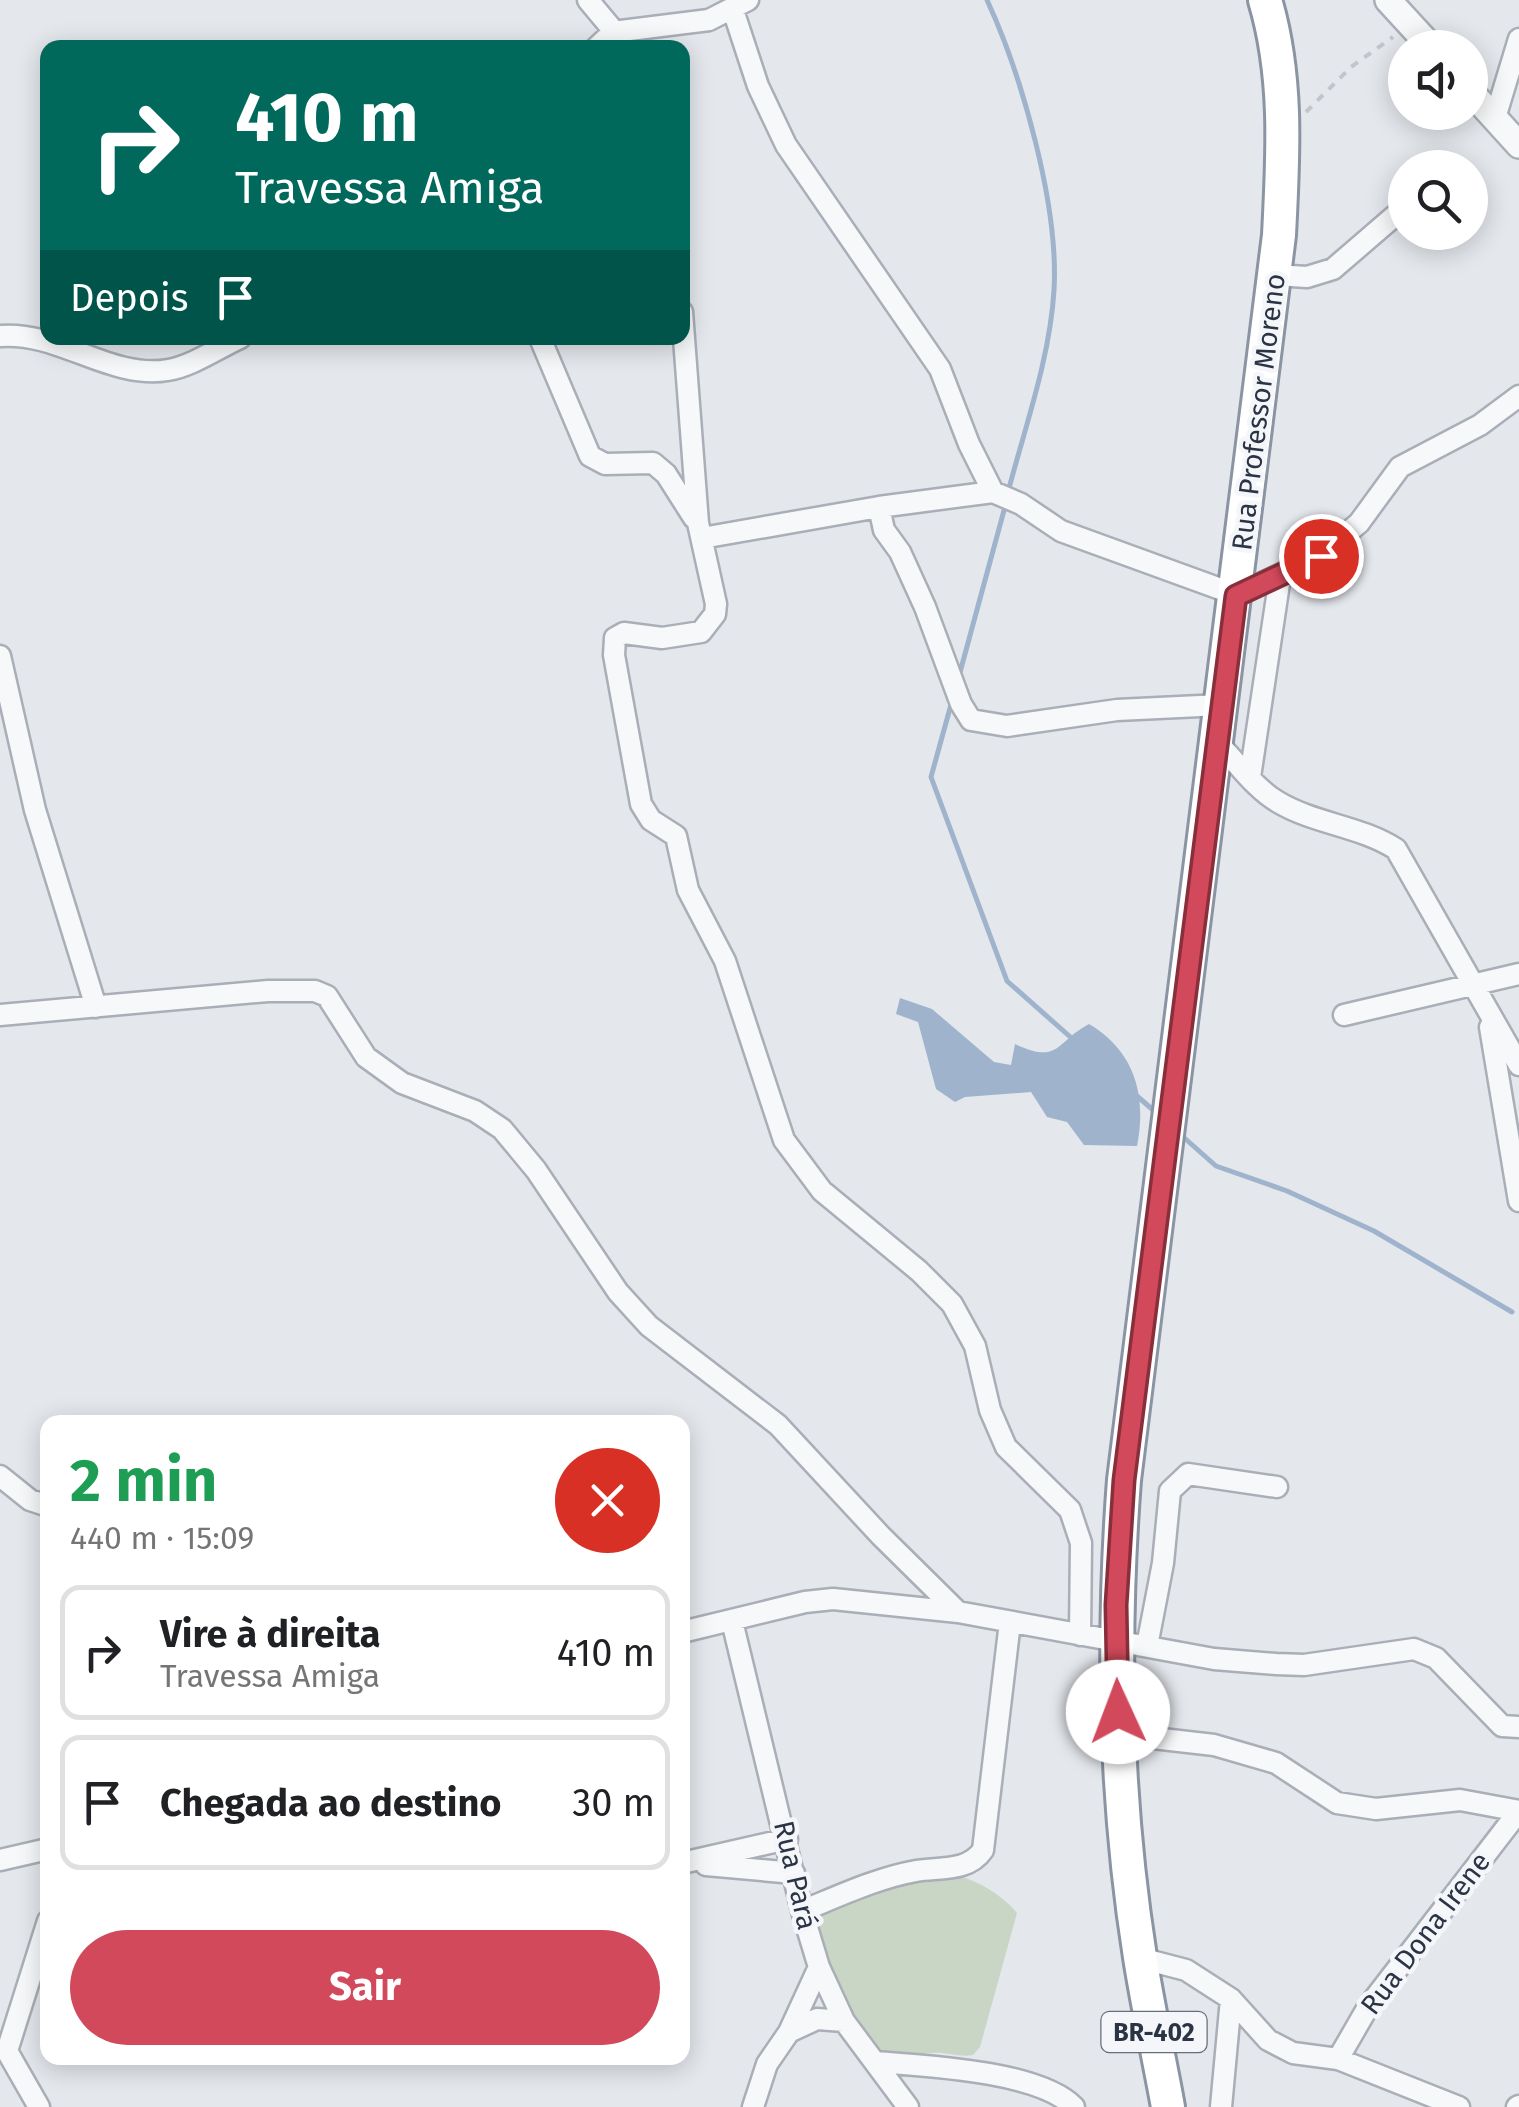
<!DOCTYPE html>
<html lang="pt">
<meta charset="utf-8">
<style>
body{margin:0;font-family:"Fira Sans",sans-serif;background:#f2f2f2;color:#202124;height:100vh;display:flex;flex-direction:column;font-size:38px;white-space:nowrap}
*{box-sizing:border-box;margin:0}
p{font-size:32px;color:#757577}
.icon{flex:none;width:55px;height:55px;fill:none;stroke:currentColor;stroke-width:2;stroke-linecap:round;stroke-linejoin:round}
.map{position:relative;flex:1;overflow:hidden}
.side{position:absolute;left:40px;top:1415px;width:650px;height:650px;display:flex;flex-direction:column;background:#fff;border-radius:20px;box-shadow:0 5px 25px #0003}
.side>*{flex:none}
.guide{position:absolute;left:40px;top:40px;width:650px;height:305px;border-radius:20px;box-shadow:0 5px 25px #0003;background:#00695c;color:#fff;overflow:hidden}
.fabs{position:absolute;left:1388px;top:30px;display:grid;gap:20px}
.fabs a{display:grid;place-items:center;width:100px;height:100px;border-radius:50%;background:#fff;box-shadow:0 5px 25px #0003;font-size:50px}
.pin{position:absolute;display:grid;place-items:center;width:85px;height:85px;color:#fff;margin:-42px;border:5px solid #fff;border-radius:50%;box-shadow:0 2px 10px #0007}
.me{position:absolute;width:110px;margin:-55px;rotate:358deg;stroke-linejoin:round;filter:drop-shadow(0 0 8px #0008)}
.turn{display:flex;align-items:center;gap:35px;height:210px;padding:0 30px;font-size:45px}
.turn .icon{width:130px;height:130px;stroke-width:2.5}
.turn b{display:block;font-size:70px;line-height:85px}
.then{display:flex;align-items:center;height:95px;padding:0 30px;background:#0003;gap:20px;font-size:38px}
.round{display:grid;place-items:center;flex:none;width:105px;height:105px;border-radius:52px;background:#f2f2f2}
.head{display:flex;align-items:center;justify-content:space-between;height:170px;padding:0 30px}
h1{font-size:60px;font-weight:700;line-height:75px;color:#1e9e55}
.primary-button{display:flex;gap:20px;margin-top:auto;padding:20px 30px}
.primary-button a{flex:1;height:115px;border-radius:60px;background:#d1495b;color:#fff;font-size:40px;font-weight:700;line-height:115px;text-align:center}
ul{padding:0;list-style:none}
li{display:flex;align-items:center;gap:30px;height:135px;margin:0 20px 15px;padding:0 10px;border:5px solid #e0e0e0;border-radius:20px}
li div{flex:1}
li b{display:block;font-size:38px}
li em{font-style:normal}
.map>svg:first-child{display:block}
.green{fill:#c9d6c5}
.water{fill:#9fb4cc}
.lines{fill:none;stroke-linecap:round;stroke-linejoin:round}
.stream{stroke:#9fb4cc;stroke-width:5}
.minor-casing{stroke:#a9aeb7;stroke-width:25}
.tertiary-casing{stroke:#a9aeb7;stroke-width:30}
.trunk-casing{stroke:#8b94a3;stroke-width:38}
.path{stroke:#c2c5cb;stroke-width:4;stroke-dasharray:8 8;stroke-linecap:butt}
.minor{stroke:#f7f8fa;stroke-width:20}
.tertiary{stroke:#f7f8fa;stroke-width:25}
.trunk{stroke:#fff;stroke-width:32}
.route-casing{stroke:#882f3b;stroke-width:25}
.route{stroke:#d1495b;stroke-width:18}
.labels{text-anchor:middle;stroke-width:9;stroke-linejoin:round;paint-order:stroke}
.shield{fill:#f4f6f9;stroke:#676e7b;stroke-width:2.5}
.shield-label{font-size:25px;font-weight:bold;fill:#2b3445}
.street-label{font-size:28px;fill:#2b3445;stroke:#f4f6f9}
</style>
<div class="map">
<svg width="1519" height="2107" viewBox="0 0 1519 2107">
<rect width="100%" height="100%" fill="#e4e7ec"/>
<!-- green -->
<path class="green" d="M 959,1876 C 980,1882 1002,1895 1017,1913 L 980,2047 L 973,2055 C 961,2057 953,2054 942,2053 C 922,2051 900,2063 881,2050 C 846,2028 821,1952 812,1914 L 888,1884 Z"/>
<!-- water -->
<path class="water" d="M 900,998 L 932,1009 L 994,1062 L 1011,1065 L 1015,1044 C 1060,1065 1055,1042 1089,1024 C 1135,1051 1147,1096 1137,1146 L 1084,1145 L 1067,1122 L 1047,1117 L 1031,1092 L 965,1097 L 955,1102 L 936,1089 L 918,1022 L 896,1014 Z"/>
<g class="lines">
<!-- stream -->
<path class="stream" d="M 987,0 C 1022,76 1059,206 1054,290 C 1050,358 1025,427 1008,492
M 959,676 L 1006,503
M 952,701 L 931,777 L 1007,981 L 1076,1042
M 1137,1096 L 1153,1110
M 1181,1135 L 1216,1166 L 1287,1191 L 1374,1231 L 1512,1312"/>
<!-- minor casing -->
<g class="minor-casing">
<path id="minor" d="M 588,0 L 628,48
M 733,10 L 758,86 L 786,145 L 940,369 L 969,444 L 993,492
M 596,48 L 613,32 L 709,20 L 748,0
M 1495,118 L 1519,39
M 1275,275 L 1307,277 L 1333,269 L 1398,213
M 682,312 L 698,523 L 716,604 L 715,614 L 701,632 L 662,638 L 624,633 L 615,638 L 614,655 L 641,804 L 651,820 L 676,836 L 688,890 L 725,961 L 784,1140 L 822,1191 L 919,1271 L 952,1304 L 975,1346 L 990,1410 L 1006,1447 L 1070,1510 L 1081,1543 L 1080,1635
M 0,336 C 59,331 111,380 168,370 C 192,366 218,348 240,338
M 540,338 L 590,456 L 605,464 L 653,463 L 666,474 L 694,518
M 879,507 L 884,530 L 900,552 L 925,607 L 961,704 L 971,720 L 1007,726 L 1117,710 L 1221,705
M 702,538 L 879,507 L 993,492 L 1021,504 L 1061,531 L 1237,595 L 1321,555 L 1359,523 L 1400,467 L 1480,425 L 1519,396
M 0,656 L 35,810 L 96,1007
M 1216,741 C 1236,761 1254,788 1278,802 C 1315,824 1360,826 1396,849 L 1519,1065
M 1250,777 L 1280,577
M 0,1015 L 268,991 L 315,991 L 327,996 L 366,1057 L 402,1083 L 475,1111 L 502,1129 L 536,1170 L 618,1292 L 649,1326 L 778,1425 L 881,1536 L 958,1612
M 1344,1015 L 1519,974
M 1490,1027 L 1519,1201
M 0,1476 L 30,1500 L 48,1506
M 732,1621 L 802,1911 L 819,1967 L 844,2021 L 908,2107
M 682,1632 L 805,1602 L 833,1599 L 958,1612 L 1214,1659 L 1276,1664 L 1304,1665 L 1414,1649 L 1436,1658 L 1502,1726 L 1519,1727
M 1147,1646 L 1163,1563 L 1170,1491 L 1188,1474 L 1277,1487
M 1118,1734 L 1214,1745 L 1276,1763 L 1337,1803 L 1376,1809 L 1460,1800 L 1519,1811
M 0,1860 L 48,1849
M 682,1863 L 787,1839
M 706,1865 L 794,1873
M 802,1911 C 839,1896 877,1878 916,1871 C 940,1867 968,1872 983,1850 L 1010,1622
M 1140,1958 L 1186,1970 L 1231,1999 L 1268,2040 L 1293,2053 L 1338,2059 L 1459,2107
M 789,2032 L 817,2019 L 844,2021
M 1338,2059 L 1368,2007 L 1519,1811
M 876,2062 C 926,2066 1039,2071 1074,2107
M 39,2107 L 7,2051 L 48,1921
M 753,2107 L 767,2064 L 789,2032 L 819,1967
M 1221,2107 L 1231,1999
M 1517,2107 L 1519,2106"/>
</g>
<!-- tertiary casing -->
<g class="tertiary-casing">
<path id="tertiary" d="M 1388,0 L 1432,48
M 1470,91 L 1519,145"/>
</g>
<!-- trunk casing -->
<g class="trunk-casing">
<path id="trunk" d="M 1168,2107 C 1159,2057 1148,2008 1140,1957 C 1115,1799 1112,1639 1124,1480 L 1279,235 C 1283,156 1288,77 1265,0"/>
</g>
<!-- path -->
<path class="path" d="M 1306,112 L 1351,67 L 1393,37"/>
<!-- minor -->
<use href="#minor" class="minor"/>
<!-- tertiary -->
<use href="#tertiary" class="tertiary"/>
<!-- trunk -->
<use href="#trunk" class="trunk"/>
</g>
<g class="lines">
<!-- route casing -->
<g class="route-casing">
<path id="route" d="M 1118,1712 L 1116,1605 L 1124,1480 L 1236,596 L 1321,556"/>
</g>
<!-- route -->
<use href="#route" class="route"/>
</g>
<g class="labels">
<!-- shield labels -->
<rect class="shield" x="1101.5" y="2012" width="105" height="40" rx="8"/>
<g class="shield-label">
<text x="1154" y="2041">BR-402</text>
</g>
<!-- street labels -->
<g class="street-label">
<text transform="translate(1258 412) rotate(-83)" y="10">Rua Professor Moreno</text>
<text transform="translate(796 1875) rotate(77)" y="10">Rua Pará</text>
<text transform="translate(1425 1933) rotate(-53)" y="10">Rua Dona Irene</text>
</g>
</g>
</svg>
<div class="fabs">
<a><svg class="icon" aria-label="sound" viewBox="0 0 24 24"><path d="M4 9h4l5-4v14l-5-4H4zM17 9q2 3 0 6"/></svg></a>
<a><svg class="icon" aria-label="search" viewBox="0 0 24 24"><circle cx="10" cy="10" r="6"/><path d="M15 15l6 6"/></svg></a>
</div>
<div class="pin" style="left:1321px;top:556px;background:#d93025"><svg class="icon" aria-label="arrive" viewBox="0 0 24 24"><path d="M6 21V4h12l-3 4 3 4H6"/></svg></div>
<svg class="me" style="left:1118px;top:1712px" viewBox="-20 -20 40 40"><circle r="19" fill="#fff"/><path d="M0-13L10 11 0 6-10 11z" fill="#d1495b"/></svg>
<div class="guide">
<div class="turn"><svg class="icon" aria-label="right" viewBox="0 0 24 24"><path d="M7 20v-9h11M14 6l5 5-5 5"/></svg><div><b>410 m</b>Travessa Amiga</div></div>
<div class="then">Depois<svg class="icon" aria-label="arrive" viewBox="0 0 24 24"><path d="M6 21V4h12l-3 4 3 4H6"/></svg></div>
</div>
<section class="side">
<div class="head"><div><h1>2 min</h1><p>440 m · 15:09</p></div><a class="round" style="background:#d93025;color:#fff"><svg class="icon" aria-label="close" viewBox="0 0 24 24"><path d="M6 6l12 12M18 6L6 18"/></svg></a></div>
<ul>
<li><svg class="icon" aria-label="right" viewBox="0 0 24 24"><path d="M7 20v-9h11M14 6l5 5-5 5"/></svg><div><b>Vire à direita</b><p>Travessa Amiga</p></div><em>410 m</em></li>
<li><svg class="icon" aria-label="arrive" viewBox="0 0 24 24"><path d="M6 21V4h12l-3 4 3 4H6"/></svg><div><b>Chegada ao destino</b></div><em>30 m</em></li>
</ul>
<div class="primary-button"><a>Sair</a></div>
</section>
</div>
